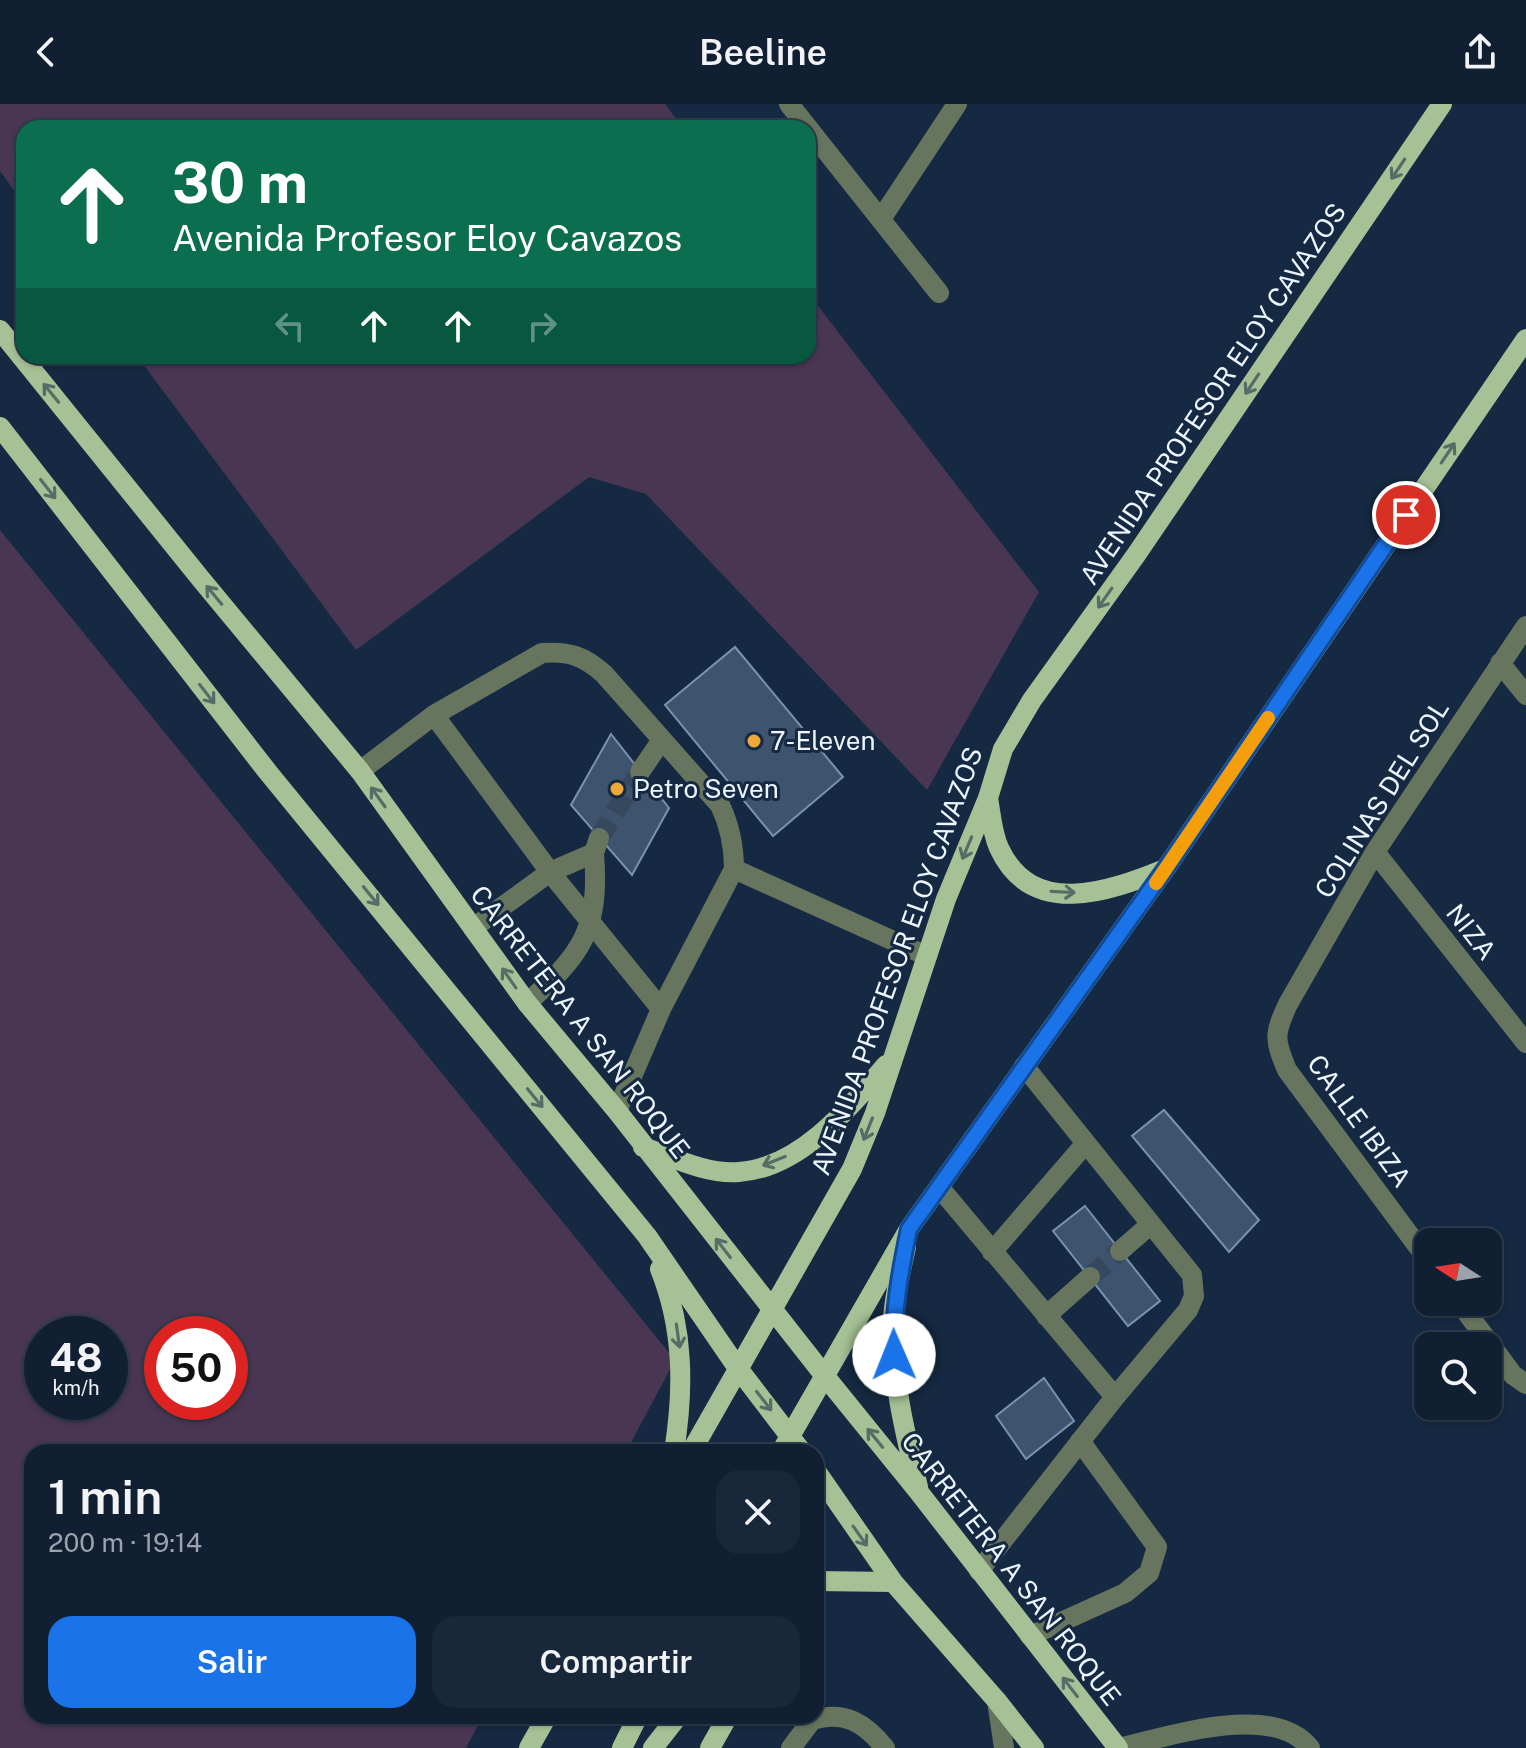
<!DOCTYPE html>
<html lang="es">
<meta charset="utf-8">
<style>
body{margin:0;font-family:"Public Sans",sans-serif;background:#19273a;color:#f1f3f6;height:100vh;display:flex;flex-direction:column;font-size:30px;white-space:nowrap}
*{box-sizing:border-box;margin:0}
p{font-size:26px;color:#9ca2ac}
.icon{flex:none;width:44px;height:44px;fill:none;stroke:currentColor;stroke-width:2;stroke-linecap:round;stroke-linejoin:round}
.map{position:relative;flex:1;overflow:hidden}
.panel{position:absolute;left:24px;top:1340px;width:800px;height:280px;display:flex;flex-direction:column;background:#101f32;border-radius:24px;box-shadow:0 2px 6px #0004,0 0 0 2px #303d4d}
.panel>*{flex:none}
.hud{position:absolute;left:16px;top:16px;width:800px;height:244px;border-radius:24px;box-shadow:0 2px 6px #0004,0 0 0 2px #303d4d;background:#0b6e4f;color:#fff;overflow:hidden}
.needle{width:52px;rotate:282deg}
.fabs{position:absolute;left:1414px;top:1124px;display:grid;gap:16px}
.fabs a{display:grid;place-items:center;width:88px;height:88px;border-radius:16px;background:#101f32;box-shadow:0 2px 6px #0004,0 0 0 2px #303d4d;font-size:40px}
.speed{position:absolute;left:24px;top:1212px;display:flex;gap:16px;font-size:40px;font-weight:700;text-align:center}
.speed>*{display:grid;place-content:center;width:104px;height:104px;border-radius:50%;background:#101f32;box-shadow:0 2px 6px #0004,0 0 0 2px #303d4d;line-height:1}
.speed small{font-size:20px;font-weight:400}
.speed .limit{border:12px solid #d22;background:#fff;color:#111}
.pin{position:absolute;display:grid;place-items:center;width:68px;height:68px;color:#fff;margin:-34px;border:4px solid #fff;border-radius:50%;box-shadow:0 2px 8px #0007}
.me{position:absolute;width:88px;margin:-44px;rotate:359deg;stroke-linejoin:round;filter:drop-shadow(0 0 6px #0008)}
.turn{display:flex;align-items:center;gap:28px;height:168px;padding:0 24px;font-size:36px}
.turn .icon{width:104px;height:104px;stroke-width:2.5}
.turn b{display:block;font-size:56px;line-height:68px}
.lanes{display:flex;align-items:center;height:76px;padding:0 24px;background:#0003;justify-content:center;gap:40px;direction:ltr}
.lanes .off{opacity:.35}
.round{display:grid;place-items:center;flex:none;width:84px;height:84px;border-radius:24px;background:#19273a}
.headline{display:flex;align-items:center;justify-content:space-between;height:136px;padding:0 24px}
h1{font-size:48px;font-weight:600;line-height:60px}
.cta{display:flex;gap:16px;margin-top:auto;padding:16px 24px}
.cta a{flex:1;height:92px;border-radius:24px;background:#1a73e8;color:#fff;font-size:32px;font-weight:600;line-height:92px;text-align:center}
.cta a+a{background:#19273a;color:#f1f3f6}
header{display:flex;justify-content:space-between;align-items:center;height:104px;padding:0 24px;background:#101f32;font-size:36px;font-weight:600}
.map>svg:first-child{display:block}
.green{fill:#493653;fill-rule:evenodd}
.building{fill:#3d536e;stroke:#7a92b0;stroke-width:2}
.lines{fill:none;stroke-linecap:round;stroke-linejoin:round}
.minor-tunnel{stroke:#35485e;stroke-width:20;stroke-dasharray:20 10;stroke-linecap:butt}
.minor{stroke:#67755f;stroke-width:20}
.major{stroke:#a5c195;stroke-width:20}
.oneway{stroke:#566d67}
.route-casing{stroke:#114b97;stroke-width:20}
.route{stroke:#1a73e8;stroke-width:14}
.slow{stroke:#f59e0b;stroke-width:14}
.poi-dot{fill:#eda83b;stroke:#152942;stroke-width:3}
.labels{text-anchor:middle;stroke-width:6;stroke-linejoin:round;paint-order:stroke}
.street-label{font-size:26px;fill:#edf5ff;stroke:#152942}
.poi-label{font-size:26px;fill:#edf5ff;stroke:#152942;text-anchor:start}
</style>
<header><svg class="icon" aria-label="back" viewBox="0 0 24 24"><path d="M15 5l-7 7 7 7"/></svg>Beeline<svg class="icon" aria-label="share" viewBox="0 0 24 24"><path d="M12 15V3M7 8l5-5 5 5M5 13v7h14v-7"/></svg></header>
<div class="map">
<svg width="1526" height="1644" viewBox="0 0 1526 1644">
<rect width="100%" height="100%" fill="#152942"/>
<!-- green -->
<path class="green" d="M 0,0 L 665,0 L 683,24 L 24,24 L 24,100 L 0,67 Z
M 808,189 L 1039,488 L 927,686 L 646,390 L 589,373 L 356,546 L 137,252 L 808,252 Z
M 0,426 L 675,1256 L 626,1348 L 32,1348 L 32,1612 L 483,1612 L 466,1644 L 0,1644 ZM 42,1230 L 110,1230 L 110,1298 L 42,1298 ZM 162,1230 L 230,1230 L 230,1298 L 162,1298 Z"/>
<!-- building -->
<path class="building" d="M 735,543 L 843,673 L 773,732 L 665,601 Z
M 611,630 L 669,704 L 632,771 L 571,701 Z
M 1164,1006 L 1259,1116 L 1229,1148 L 1132,1032 Z
M 1085,1102 L 1160,1197 L 1128,1222 L 1053,1127 Z
M 1044,1274 L 1074,1317 L 1026,1355 L 996,1312 Z"/>
<g class="lines">
<!-- minor-tunnel -->
<path class="minor-tunnel" d="M 599,734 L 640,668
M 1090,1173 L 1120,1147"/>
<!-- minor -->
<path class="minor" d="M 789,0 L 939,189
M 881,115 L 957,0
M 1500,559 L 1526,591
M 434,611 L 550,768 L 661,905
M 360,667 L 434,611 L 542,549 C 569,547 584,552 604,570 L 720,701 C 730,722 734,741 734,765 L 661,905 L 617,1007
M 640,668 L 661,637
M 1375,748 L 1526,939
M 734,765 L 927,852
M 473,824 L 550,768 L 594,749 L 599,734
M 527,899 C 582,850 600,826 594,749
M 939,1083 L 1115,1293
M 1120,1147 L 1151,1120
M 992,1148 L 1086,1039
M 1428,1156 L 1287,966 C 1274,935 1274,930 1288,900 L 1375,748 L 1526,522
M 1459,1198 L 1513,1271 L 1526,1280
M 1046,1212 L 1090,1173
M 979,1467 L 1115,1293 L 1188,1206 L 1194,1192 L 1192,1171 L 1024,962
M 1030,1532 L 1125,1489 L 1149,1469 L 1157,1443 L 1080,1337
M 997,1597 L 1004,1644
M 791,1644 L 812,1616 C 844,1606 865,1619 885,1644
M 1118,1644 C 1168,1633 1273,1597 1310,1644"/>
<!-- major -->
<path class="major" d="M 0,226 L 200,474 L 360,667 L 527,899 L 617,1007 L 824,1271 L 918,1387 L 1118,1644
M 0,323 L 267,667 L 647,1132 L 737,1263 L 802,1348
M 988,694 C 991,710 992,729 999,744 C 1032,815 1108,788 1165,765
M 643,1043 C 672,1053 707,1071 739,1068 C 800,1064 849,1004 886,961
M 906,1143 C 901,1167 894,1192 893,1216 C 891,1272 905,1329 918,1383
M 660,1165 C 684,1225 684,1285 674,1348
M 691,1348 L 852,1065 L 875,1009 L 946,795 L 988,694 L 1003,645 L 1032,596 L 1136,451 L 1442,0
M 781,1348 L 909,1125 L 1166,764 L 1526,235
M 816,1367 L 893,1478 L 997,1597 L 1034,1644
M 816,1477 L 893,1478
M 529,1644 L 547,1612
M 622,1644 L 638,1612
M 653,1644 L 678,1612
M 710,1644 L 728,1612"/>
</g>
<!-- one-way arrows -->
<defs><path id="oneway-shaft" d="M-6 0H5M1.5-3L5.5 0L1.5 3" fill="none" stroke-width="1.6" stroke-linecap="round" stroke-linejoin="round" transform="scale(2)"/></defs>
<g class="oneway">
<use href="#oneway-shaft" transform="translate(1398 65) rotate(124)"/>
<use href="#oneway-shaft" transform="translate(1252 280) rotate(124)"/>
<use href="#oneway-shaft" transform="translate(51 289) rotate(-129)"/>
<use href="#oneway-shaft" transform="translate(1448 349) rotate(-56)"/>
<use href="#oneway-shaft" transform="translate(48 385) rotate(52)"/>
<use href="#oneway-shaft" transform="translate(214 491) rotate(-130)"/>
<use href="#oneway-shaft" transform="translate(1105 494) rotate(125)"/>
<use href="#oneway-shaft" transform="translate(207 590) rotate(52)"/>
<use href="#oneway-shaft" transform="translate(378 693) rotate(-126)"/>
<use href="#oneway-shaft" transform="translate(967 744) rotate(113)"/>
<use href="#oneway-shaft" transform="translate(1063 788) rotate(3)"/>
<use href="#oneway-shaft" transform="translate(371 792) rotate(51)"/>
<use href="#oneway-shaft" transform="translate(509 874) rotate(-125)"/>
<use href="#oneway-shaft" transform="translate(535 994) rotate(51)"/>
<use href="#oneway-shaft" transform="translate(868 1025) rotate(112)"/>
<use href="#oneway-shaft" transform="translate(774 1057) rotate(158)"/>
<use href="#oneway-shaft" transform="translate(723 1144) rotate(-128)"/>
<use href="#oneway-shaft" transform="translate(678 1232) rotate(82)"/>
<use href="#oneway-shaft" transform="translate(764 1297) rotate(52)"/>
<use href="#oneway-shaft" transform="translate(875 1334) rotate(-129)"/>
<use href="#oneway-shaft" transform="translate(860 1432) rotate(55)"/>
<use href="#oneway-shaft" transform="translate(1070 1583) rotate(-128)"/>
</g>
<g class="lines">
<!-- route casing -->
<g class="route-casing">
<path id="route" d="M 894,1251 C 893,1207 900,1168 909,1125 L 1166,764 L 1406,411"/>
</g>
<!-- route -->
<use href="#route" class="route"/>
<!-- slow -->
<path class="slow" d="M 1156,779 L 1268,614"/>
</g>
<!-- markers -->
<g class="poi-dot">
<circle cx="754" cy="637" r="8"/>
<circle cx="617" cy="685" r="8"/>
</g>
<g class="labels">
<!-- street labels -->
<g class="street-label">
<text transform="translate(1213 290) rotate(-56)" y="9">AVENIDA PROFESOR ELOY CAVAZOS</text>
<text transform="translate(1382 695) rotate(-58)" y="9">COLINAS DEL SOL</text>
<text transform="translate(1471 828) rotate(52)" y="9">NIZA</text>
<text transform="translate(897 857) rotate(-70)" y="9">AVENIDA PROFESOR ELOY CAVAZOS</text>
<text transform="translate(580 918) rotate(52)" y="9">CARRETERA A SAN ROQUE</text>
<text transform="translate(1359 1017) rotate(54)" y="9">CALLE IBIZA</text>
<text transform="translate(1011 1465) rotate(52)" y="9">CARRETERA A SAN ROQUE</text>
</g>
<!-- poi labels -->
<g class="poi-label">
<text x="770" y="646">7-Eleven</text>
<text x="633" y="694">Petro Seven</text>
</g>
</g>
</svg>
<div class="fabs">
<a><svg class="needle" viewBox="-14 -14 28 28"><path d="M0-13l5 13h-10z" fill="#e53935"/><path d="M0 13l5-13h-10z" fill="#9ca2ac"/></svg></a>
<a><svg class="icon" aria-label="search" viewBox="0 0 24 24"><circle cx="10" cy="10" r="6"/><path d="M15 15l6 6"/></svg></a>
</div>
<div class="speed"><div>48<small>km/h</small></div><div class="limit">50</div></div>
<div class="pin" style="left:1406px;top:411px;background:#d93025"><svg class="icon" aria-label="arrive" viewBox="0 0 24 24"><path d="M6 21V4h12l-3 4 3 4H6"/></svg></div>
<svg class="me" style="left:894px;top:1251px" viewBox="-20 -20 40 40"><circle r="19" fill="#fff"/><path d="M0-13L10 11 0 6-10 11z" fill="#1a73e8"/></svg>
<div class="hud">
<div class="turn"><svg class="icon" aria-label="ahead" viewBox="0 0 24 24"><path d="M12 20V5M6 11l6-6 6 6"/></svg><div><b>30 m</b>Avenida Profesor Eloy Cavazos</div></div>
<div class="lanes"><svg class="icon off" aria-label="left" viewBox="0 0 24 24"><path d="M17 20v-9H6M10 6l-5 5 5 5"/></svg><svg class="icon" aria-label="ahead" viewBox="0 0 24 24"><path d="M12 20V5M6 11l6-6 6 6"/></svg><svg class="icon" aria-label="ahead" viewBox="0 0 24 24"><path d="M12 20V5M6 11l6-6 6 6"/></svg><svg class="icon off" aria-label="right" viewBox="0 0 24 24"><path d="M7 20v-9h11M14 6l5 5-5 5"/></svg></div>
</div>
<section class="panel">
<div class="headline"><div><h1>1 min</h1><p>200 m · 19:14</p></div><a class="round"><svg class="icon" aria-label="close" viewBox="0 0 24 24"><path d="M6 6l12 12M18 6L6 18"/></svg></a></div>
<div class="cta"><a>Salir</a><a>Compartir</a></div>
</section>
</div>
